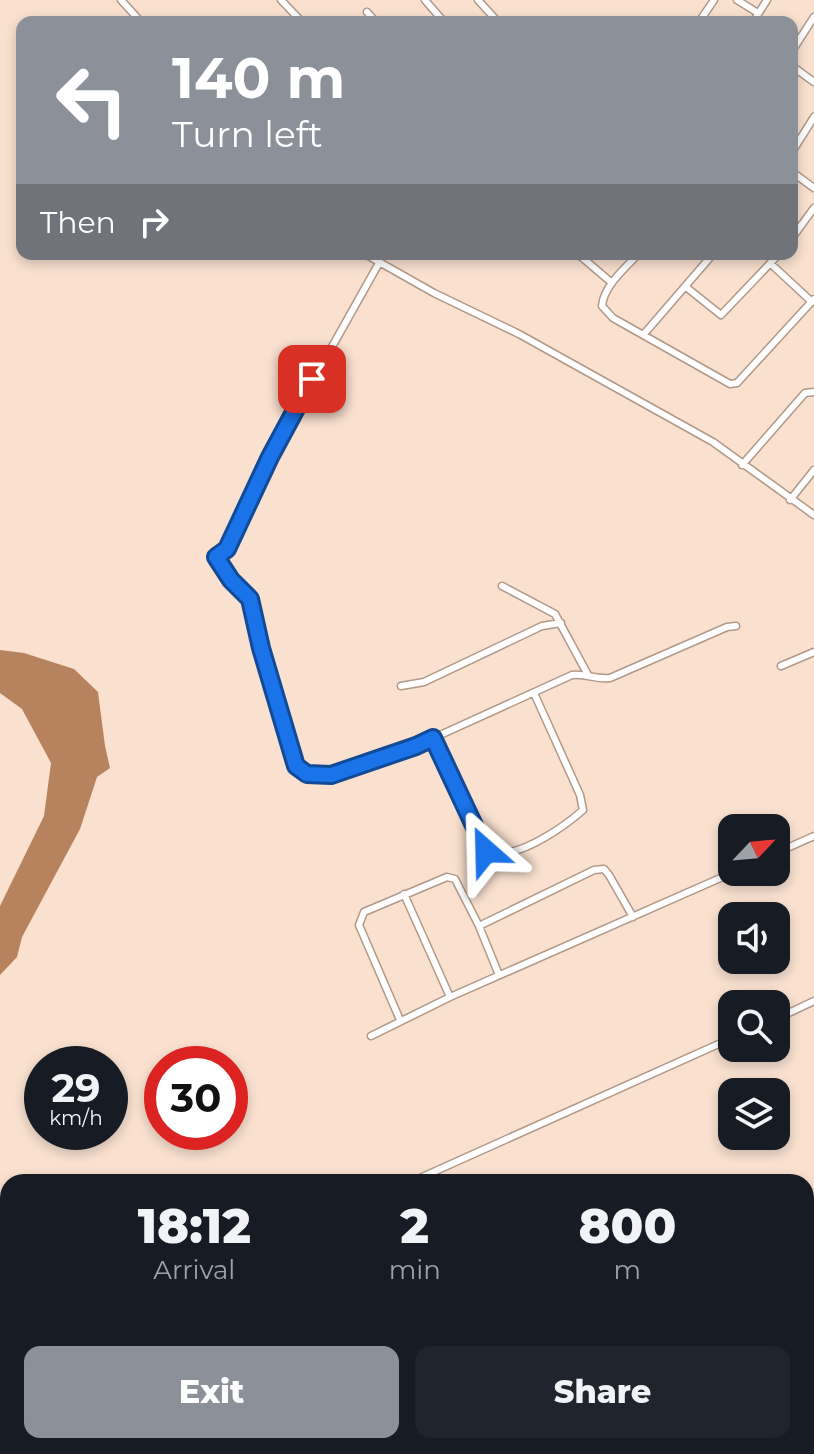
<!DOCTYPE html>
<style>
body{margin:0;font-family:Montserrat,sans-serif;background:#20242c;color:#f1f3f6;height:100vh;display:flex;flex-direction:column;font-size:30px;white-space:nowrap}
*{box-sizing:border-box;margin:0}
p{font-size:26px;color:#9ea1a6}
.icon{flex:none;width:44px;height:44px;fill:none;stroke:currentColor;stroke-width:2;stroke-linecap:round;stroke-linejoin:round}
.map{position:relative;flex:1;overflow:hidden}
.side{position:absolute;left:0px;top:1174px;width:814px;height:280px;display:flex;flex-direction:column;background:#171b24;border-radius:24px 24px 0 0;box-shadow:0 4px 12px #0003}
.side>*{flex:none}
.banner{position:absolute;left:16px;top:16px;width:782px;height:244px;border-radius:16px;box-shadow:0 4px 12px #0003;background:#8c9099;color:#fff;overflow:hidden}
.needle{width:52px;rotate:64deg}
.tools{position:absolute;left:718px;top:814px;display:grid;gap:16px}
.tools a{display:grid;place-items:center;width:72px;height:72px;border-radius:16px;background:#171b24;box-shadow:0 4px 12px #0003;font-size:40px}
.speed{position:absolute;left:24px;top:1046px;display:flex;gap:16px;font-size:40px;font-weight:700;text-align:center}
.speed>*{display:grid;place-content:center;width:104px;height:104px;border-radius:50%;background:#171b24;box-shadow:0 4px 12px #0003;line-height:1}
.speed small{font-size:20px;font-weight:400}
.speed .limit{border:12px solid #d22;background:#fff;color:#111}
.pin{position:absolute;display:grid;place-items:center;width:68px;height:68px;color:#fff;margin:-34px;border-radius:16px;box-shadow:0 4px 12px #0006}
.me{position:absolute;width:88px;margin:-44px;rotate:335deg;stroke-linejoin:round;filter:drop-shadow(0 0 6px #0008)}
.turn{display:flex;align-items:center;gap:28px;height:168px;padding:0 24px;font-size:36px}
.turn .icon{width:104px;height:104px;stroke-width:2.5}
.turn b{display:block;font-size:56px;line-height:68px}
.then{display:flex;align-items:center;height:76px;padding:0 24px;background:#0003;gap:16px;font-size:30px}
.eta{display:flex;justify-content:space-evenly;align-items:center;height:136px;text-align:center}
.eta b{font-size:48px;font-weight:800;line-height:56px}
.button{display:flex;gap:16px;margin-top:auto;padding:16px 24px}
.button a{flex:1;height:92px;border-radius:16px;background:#8c9099;color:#fff;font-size:32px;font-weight:800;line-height:92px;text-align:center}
.button a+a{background:#20242c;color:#f1f3f6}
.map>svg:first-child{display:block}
.water{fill:#b7825e}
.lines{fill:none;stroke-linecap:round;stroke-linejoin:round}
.minor-casing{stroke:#b09989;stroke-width:9}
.minor{stroke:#fff;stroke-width:6}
.route-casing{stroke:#114b97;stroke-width:20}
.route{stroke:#1a73e8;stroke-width:14}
</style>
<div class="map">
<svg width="814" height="1454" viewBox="0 0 814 1454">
<rect width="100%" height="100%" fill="#f9e0cf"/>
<!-- water -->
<path class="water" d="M 0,650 L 24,653 L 74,669 L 98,692 L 105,746 L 110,768 L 97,777 L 80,829 L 22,937 L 17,957 L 0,975 L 0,906 L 44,816 L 51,763 L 22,709 L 0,693 Z"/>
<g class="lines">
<!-- minor casing -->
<g class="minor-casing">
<path id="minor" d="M 121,0 L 141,22
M 281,0 L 302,22
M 425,0 L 444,22
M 478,0 L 498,22
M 737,0 L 758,13
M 367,12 L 376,22
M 699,22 L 714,0
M 753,22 L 767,0
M 792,51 L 814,17
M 792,66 L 814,82
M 792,152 L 814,117
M 792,172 L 814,188
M 792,238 L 814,208
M 365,254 L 434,293 L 519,334 L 713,442 L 814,515
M 578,254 L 612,283
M 638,254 C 625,269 604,285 602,306 L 613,318 L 730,384 L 737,383 L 814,299
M 379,263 L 277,445 L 227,549 L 216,557 L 234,583 L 250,599 L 261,648 L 296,766 L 307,774 L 331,775 L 416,746 L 572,675 C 585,673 596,680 610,678 L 727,627 L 736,626
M 771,264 L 812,302
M 686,287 L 721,315 L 779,254
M 644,334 L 713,254
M 742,465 L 805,393 L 814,392
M 790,500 L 814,470
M 502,586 L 555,614 L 588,675
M 781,666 L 814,652
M 401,686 L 424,682 L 542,626 L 561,623
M 433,738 L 486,851 C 492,852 499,853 505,853 C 530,850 565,826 583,810 L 580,795 L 534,693
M 776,853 L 814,836
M 404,894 L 450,997
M 479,926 L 594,870 L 604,869 L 609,875 L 633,917
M 776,1019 L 814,1001
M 400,1020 L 359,925 L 364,912 L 447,877 L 455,879 L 479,926 L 499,975
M 371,1036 L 450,997 L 734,872
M 411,1182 L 732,1038"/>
</g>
<!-- minor -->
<use href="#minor" class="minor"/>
</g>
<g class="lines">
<!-- route casing -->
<g class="route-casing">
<path id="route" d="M 312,379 L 270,457 L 227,549 L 216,557 L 231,580 L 250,599 L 261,648 L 296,766 L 307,774 L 331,775 L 416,746 L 433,738 L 486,851"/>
</g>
<!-- route -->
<use href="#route" class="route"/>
</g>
</svg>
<div class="tools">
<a><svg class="needle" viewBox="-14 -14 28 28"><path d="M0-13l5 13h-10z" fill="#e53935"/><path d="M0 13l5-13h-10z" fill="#9ea1a6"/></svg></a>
<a><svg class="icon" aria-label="sound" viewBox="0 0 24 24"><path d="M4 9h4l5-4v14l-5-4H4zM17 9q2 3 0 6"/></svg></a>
<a><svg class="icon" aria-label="search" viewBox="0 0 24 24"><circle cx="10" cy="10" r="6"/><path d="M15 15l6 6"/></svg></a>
<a><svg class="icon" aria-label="layers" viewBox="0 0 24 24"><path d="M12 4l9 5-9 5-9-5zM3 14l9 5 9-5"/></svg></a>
</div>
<div class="speed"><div>29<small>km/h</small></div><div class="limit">30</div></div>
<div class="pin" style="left:312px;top:379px;background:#d93025"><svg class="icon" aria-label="arrive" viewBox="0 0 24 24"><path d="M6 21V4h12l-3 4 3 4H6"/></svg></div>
<svg class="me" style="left:486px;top:851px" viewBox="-20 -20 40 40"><path d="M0-17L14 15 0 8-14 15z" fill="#1a73e8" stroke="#fff" stroke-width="4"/></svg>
<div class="banner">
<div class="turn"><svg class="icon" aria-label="left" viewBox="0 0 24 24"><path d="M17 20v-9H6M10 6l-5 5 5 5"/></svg><div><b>140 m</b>Turn left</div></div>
<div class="then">Then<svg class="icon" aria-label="right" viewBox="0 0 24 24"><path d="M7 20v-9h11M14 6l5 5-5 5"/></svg></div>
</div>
<section class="side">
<div class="eta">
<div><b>18:12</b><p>Arrival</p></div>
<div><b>2</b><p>min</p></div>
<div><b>800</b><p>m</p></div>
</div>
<div class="button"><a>Exit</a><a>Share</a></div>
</section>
</div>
